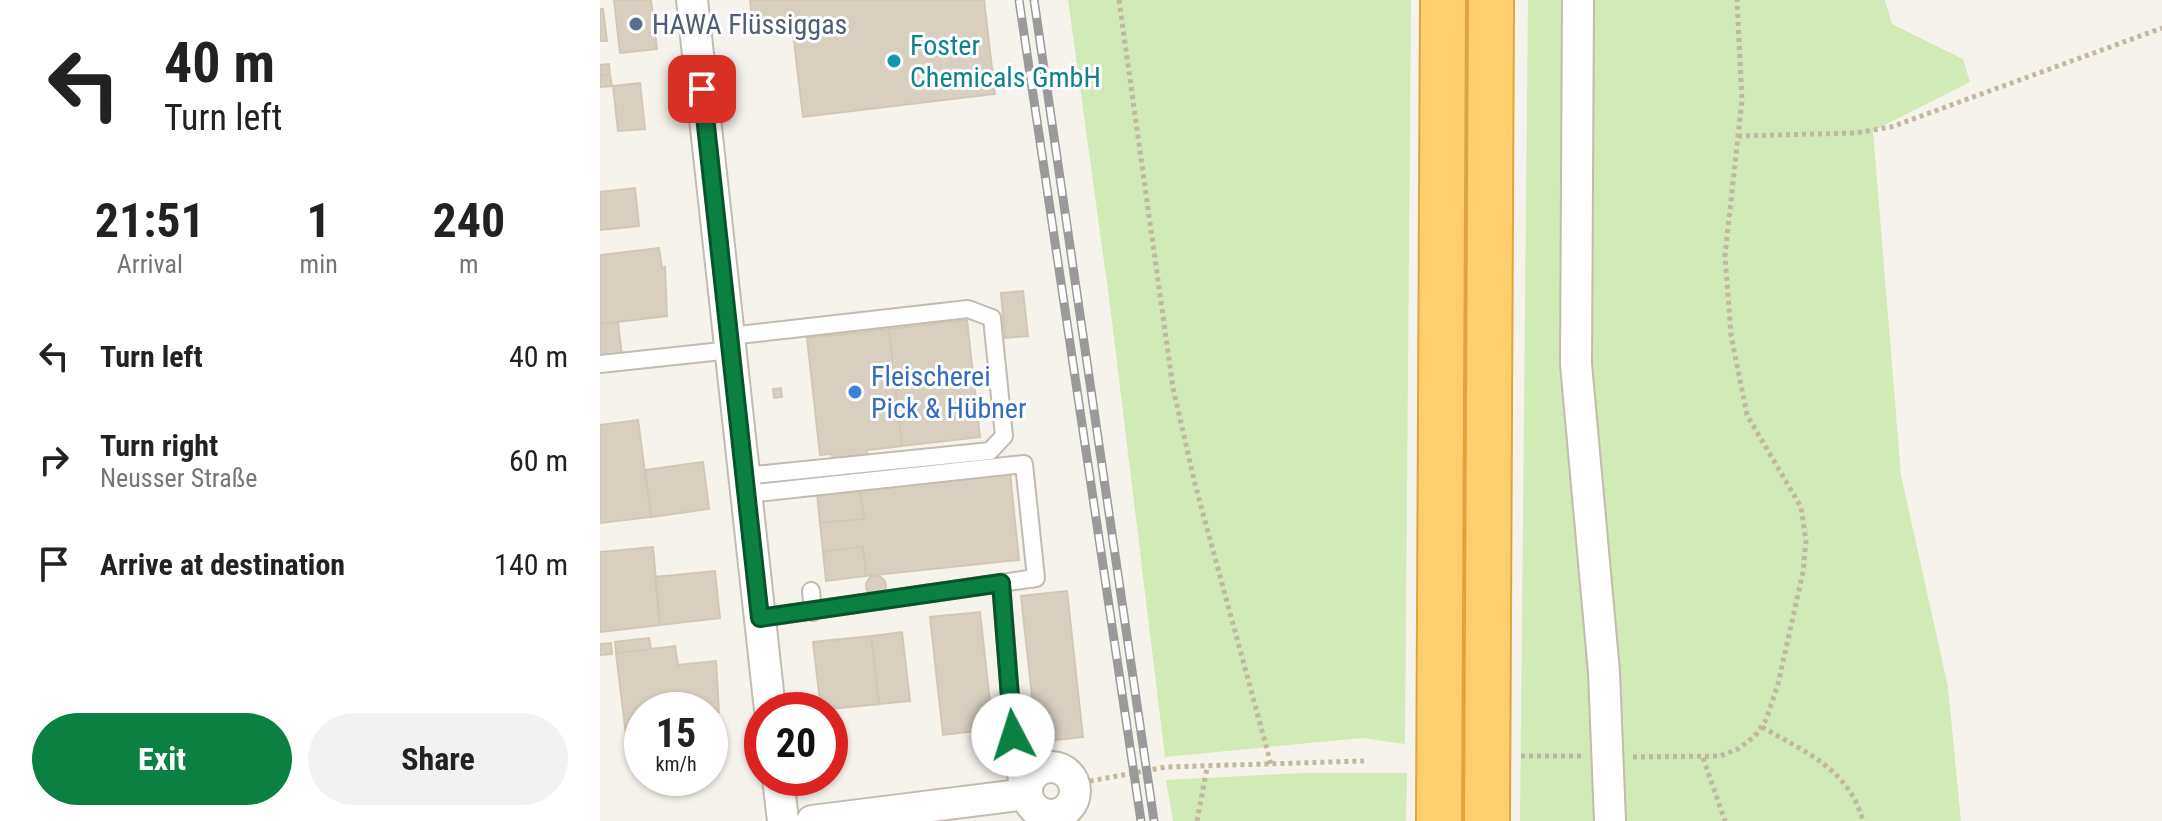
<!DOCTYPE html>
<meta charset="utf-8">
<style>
body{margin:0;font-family:"Roboto Condensed",sans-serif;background:#f2f2f2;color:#222;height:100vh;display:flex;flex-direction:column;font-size:30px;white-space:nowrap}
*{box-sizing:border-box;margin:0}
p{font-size:26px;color:#767676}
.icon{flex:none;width:44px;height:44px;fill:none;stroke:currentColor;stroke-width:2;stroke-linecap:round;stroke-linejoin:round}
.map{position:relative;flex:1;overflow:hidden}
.sheet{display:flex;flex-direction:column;background:#fff;width:600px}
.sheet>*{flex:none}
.guide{background:#fff;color:#222;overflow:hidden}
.speed{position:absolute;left:24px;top:692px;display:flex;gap:16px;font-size:40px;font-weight:700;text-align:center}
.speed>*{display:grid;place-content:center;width:104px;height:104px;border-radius:50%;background:#fff;box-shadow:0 2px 6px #0004;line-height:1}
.speed small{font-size:20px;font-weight:400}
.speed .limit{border:12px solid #d22;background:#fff;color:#111}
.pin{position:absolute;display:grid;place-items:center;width:68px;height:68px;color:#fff;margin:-34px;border-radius:16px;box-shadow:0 4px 12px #0006}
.me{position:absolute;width:88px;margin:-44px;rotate:355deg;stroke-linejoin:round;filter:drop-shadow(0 0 6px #0008)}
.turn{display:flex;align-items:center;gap:28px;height:168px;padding:0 32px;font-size:36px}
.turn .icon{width:104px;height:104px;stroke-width:2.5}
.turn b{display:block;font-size:56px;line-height:68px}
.eta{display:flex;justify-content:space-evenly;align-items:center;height:136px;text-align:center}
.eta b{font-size:48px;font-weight:700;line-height:56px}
.cta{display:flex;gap:16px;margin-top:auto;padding:16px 32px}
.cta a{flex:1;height:92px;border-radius:48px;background:#0b8043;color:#fff;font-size:32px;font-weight:700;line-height:92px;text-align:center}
.cta a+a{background:#f2f2f2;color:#222}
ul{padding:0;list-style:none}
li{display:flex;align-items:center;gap:24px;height:104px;padding:0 32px}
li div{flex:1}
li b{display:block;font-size:30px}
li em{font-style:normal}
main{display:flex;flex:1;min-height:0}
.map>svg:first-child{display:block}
.green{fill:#d2eab5}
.building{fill:#d8cfc1;stroke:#d3c7b4;stroke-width:2}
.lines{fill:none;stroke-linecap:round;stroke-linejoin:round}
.lane-casing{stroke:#c2bbae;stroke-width:20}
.street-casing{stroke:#c2bbae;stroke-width:34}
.highway-casing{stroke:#e0a43c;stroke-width:48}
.path{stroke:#c4b79f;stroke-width:5;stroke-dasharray:4 4;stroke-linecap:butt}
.lane{stroke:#fff;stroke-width:16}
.street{stroke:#fff;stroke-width:30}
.highway{stroke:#ffcf6e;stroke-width:44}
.rail-casing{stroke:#9a9a9a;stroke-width:9}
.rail{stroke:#fff;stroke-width:6;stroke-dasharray:18;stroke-linecap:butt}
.route-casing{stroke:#07532c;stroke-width:20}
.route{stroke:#0b8043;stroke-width:14}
.service-dot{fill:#5c6f8a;stroke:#fff;stroke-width:3}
.culture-dot{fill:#0f9aa8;stroke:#fff;stroke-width:3}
.shop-dot{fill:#3f7fe0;stroke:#fff;stroke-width:3}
.labels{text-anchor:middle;stroke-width:6;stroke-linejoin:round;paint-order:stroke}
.service-label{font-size:28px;fill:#4e5e75;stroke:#fff;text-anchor:start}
.culture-label{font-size:28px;fill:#0d838f;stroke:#fff;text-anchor:start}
.shop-label{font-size:28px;fill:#366cbe;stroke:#fff;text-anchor:start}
</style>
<main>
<section class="sheet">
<div class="guide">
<div class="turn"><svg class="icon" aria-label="left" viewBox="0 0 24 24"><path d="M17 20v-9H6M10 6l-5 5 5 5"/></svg><div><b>40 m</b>Turn left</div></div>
</div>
<div class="eta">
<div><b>21:51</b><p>Arrival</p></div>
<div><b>1</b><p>min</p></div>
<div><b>240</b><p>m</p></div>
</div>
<ul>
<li><svg class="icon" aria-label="left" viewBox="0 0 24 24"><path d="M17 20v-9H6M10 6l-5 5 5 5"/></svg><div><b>Turn left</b></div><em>40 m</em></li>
<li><svg class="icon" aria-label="right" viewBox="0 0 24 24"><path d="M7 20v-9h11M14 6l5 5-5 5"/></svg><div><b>Turn right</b><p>Neusser Straße</p></div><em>60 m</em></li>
<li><svg class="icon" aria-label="arrive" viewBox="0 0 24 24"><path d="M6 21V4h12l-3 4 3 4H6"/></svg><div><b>Arrive at destination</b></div><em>140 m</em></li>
</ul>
<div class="cta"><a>Exit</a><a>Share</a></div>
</section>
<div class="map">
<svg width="1562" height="821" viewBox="0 0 1562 821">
<rect width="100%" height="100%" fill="#f6f3ec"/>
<!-- green -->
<path class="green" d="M 468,0 L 811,0 L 805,744 L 762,738 L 565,757 L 510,305 Z
M 928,0 L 1285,0 L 1292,24 L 1363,59 L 1370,82 L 1273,131 L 1301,475 L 1348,687 L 1361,821 L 920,821 Z
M 703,773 L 807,773 L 806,821 L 573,821 L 566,780 Z"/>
<!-- building -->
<path class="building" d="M 14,0 L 51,0 L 57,49 L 20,53 Z
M 150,0 L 384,0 L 395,94 L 203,117 L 192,25 L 153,28 Z
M 0,9 L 3,9 L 7,41 L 0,41 Z
M 9,64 L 10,75 L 0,76 L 0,65 Z
M 10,75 L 12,86 L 0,87 L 0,76 Z
M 40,83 L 45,129 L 18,131 L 13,86 Z
M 35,188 L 39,226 L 0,230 L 0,192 Z
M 59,248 L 62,268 L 65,267 L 67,316 L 0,324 L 0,255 Z
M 423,291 L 428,336 L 405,338 L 401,293 Z
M 367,320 L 380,437 L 302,446 L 289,329 Z
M 18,322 L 22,356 L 0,358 L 0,324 Z
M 289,329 L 302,446 L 267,450 L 267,457 L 233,461 L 232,454 L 220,455 L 207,338 Z
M 181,388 L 182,397 L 174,398 L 173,389 Z
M 38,420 L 51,517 L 0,523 L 0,425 Z
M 103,462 L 109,509 L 51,517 L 45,470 Z
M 410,472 L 419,560 L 266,576 L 263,547 L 223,551 L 220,523 L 264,519 L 260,488 Z
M 260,488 L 264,519 L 220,523 L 217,493 Z
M 53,547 L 60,625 L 0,632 L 0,552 Z
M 263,547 L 266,576 L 226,581 L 223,551 Z
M 115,571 L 120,618 L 60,625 L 55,577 Z
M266 586a10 10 0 1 1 20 0a10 10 0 1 1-20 0Z
M 467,591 L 483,737 L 437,742 L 421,596 Z
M 380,612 L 393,729 L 343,735 L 330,617 Z
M 302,632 L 310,701 L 279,704 L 271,636 Z
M 271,636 L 279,704 L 221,710 L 213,642 Z
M 49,638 L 51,649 L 16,653 L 15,642 Z
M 11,643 L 12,654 L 0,655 L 0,644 Z
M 75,646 L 78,665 L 116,661 L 119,712 L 100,710 L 100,704 L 82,706 L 83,710 L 42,710 L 42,749 L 28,751 L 16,653 Z"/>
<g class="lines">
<!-- lane casing -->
<g class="lane-casing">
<path id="lane" d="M 130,336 L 368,309 L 392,318 L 404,436 L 390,451 L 145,476
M 0,364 L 131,350
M 147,494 L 424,464 L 436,578 L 401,583
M 211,591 L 213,612
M 160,618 L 401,583 L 418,796"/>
</g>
<!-- street casing -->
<g class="street-casing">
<path id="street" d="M 92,0 L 170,710
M 978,0 L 976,364 L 1004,672 L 1010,821
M427 791a24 24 0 1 1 48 0a24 24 0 1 1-48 0Z
M 178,778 L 183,821
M 212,821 L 427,794"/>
</g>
<!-- highway casing -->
<g class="highway-casing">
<path id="highway" d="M 839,821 L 843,0
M 887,821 L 891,0"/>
</g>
<!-- path -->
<path class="path" d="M 519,0 L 573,388 L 595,484 L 671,764
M 1138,136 L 1255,133 L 1291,127 L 1562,28
M 1162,727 C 1205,752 1249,769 1263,821
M 921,756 L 983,756
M 1033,757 L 1120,756 L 1138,749 L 1155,736 L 1166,720 L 1178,684 L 1203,572 L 1206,541 L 1201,507 L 1147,415 L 1131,335 L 1125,255 L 1142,100 L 1137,0
M 1103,758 L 1125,821
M 474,784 L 566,767 L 764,761
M 597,821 L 607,768"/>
<!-- lane -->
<use href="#lane" class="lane"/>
<!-- street -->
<use href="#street" class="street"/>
<!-- highway -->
<use href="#highway" class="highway"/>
<!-- rail casing -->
<g class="rail-casing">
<path id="rail" d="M 419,0 L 541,821
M 434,0 L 554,821"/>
</g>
<!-- rail -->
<use href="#rail" class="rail"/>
</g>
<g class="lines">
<!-- route casing -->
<g class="route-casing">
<path id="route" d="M 102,89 L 160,618 L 401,583 L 413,735"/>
</g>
<!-- route -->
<use href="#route" class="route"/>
</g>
<!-- markers -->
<circle class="service-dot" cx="36" cy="24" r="8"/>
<circle class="culture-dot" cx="294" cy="61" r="8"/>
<circle class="shop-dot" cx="255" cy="392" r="8"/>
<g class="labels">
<!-- service labels -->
<g class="service-label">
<text x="52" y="34">HAWA Flüssiggas</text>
</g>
<!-- culture labels -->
<g class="culture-label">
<text x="310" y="55">Foster<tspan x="310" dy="32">Chemicals GmbH</tspan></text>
</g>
<!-- shop labels -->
<g class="shop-label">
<text x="271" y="386">Fleischerei<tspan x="271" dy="32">Pick &amp; Hübner</tspan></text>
</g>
</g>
</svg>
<div class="speed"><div>15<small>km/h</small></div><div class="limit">20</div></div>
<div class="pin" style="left:102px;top:89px;background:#d93025"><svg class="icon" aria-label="arrive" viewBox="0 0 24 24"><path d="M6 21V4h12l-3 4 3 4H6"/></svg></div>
<svg class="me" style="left:413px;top:735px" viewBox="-20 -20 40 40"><circle r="19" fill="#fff"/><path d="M0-13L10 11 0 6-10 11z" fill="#0b8043"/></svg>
</div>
</main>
